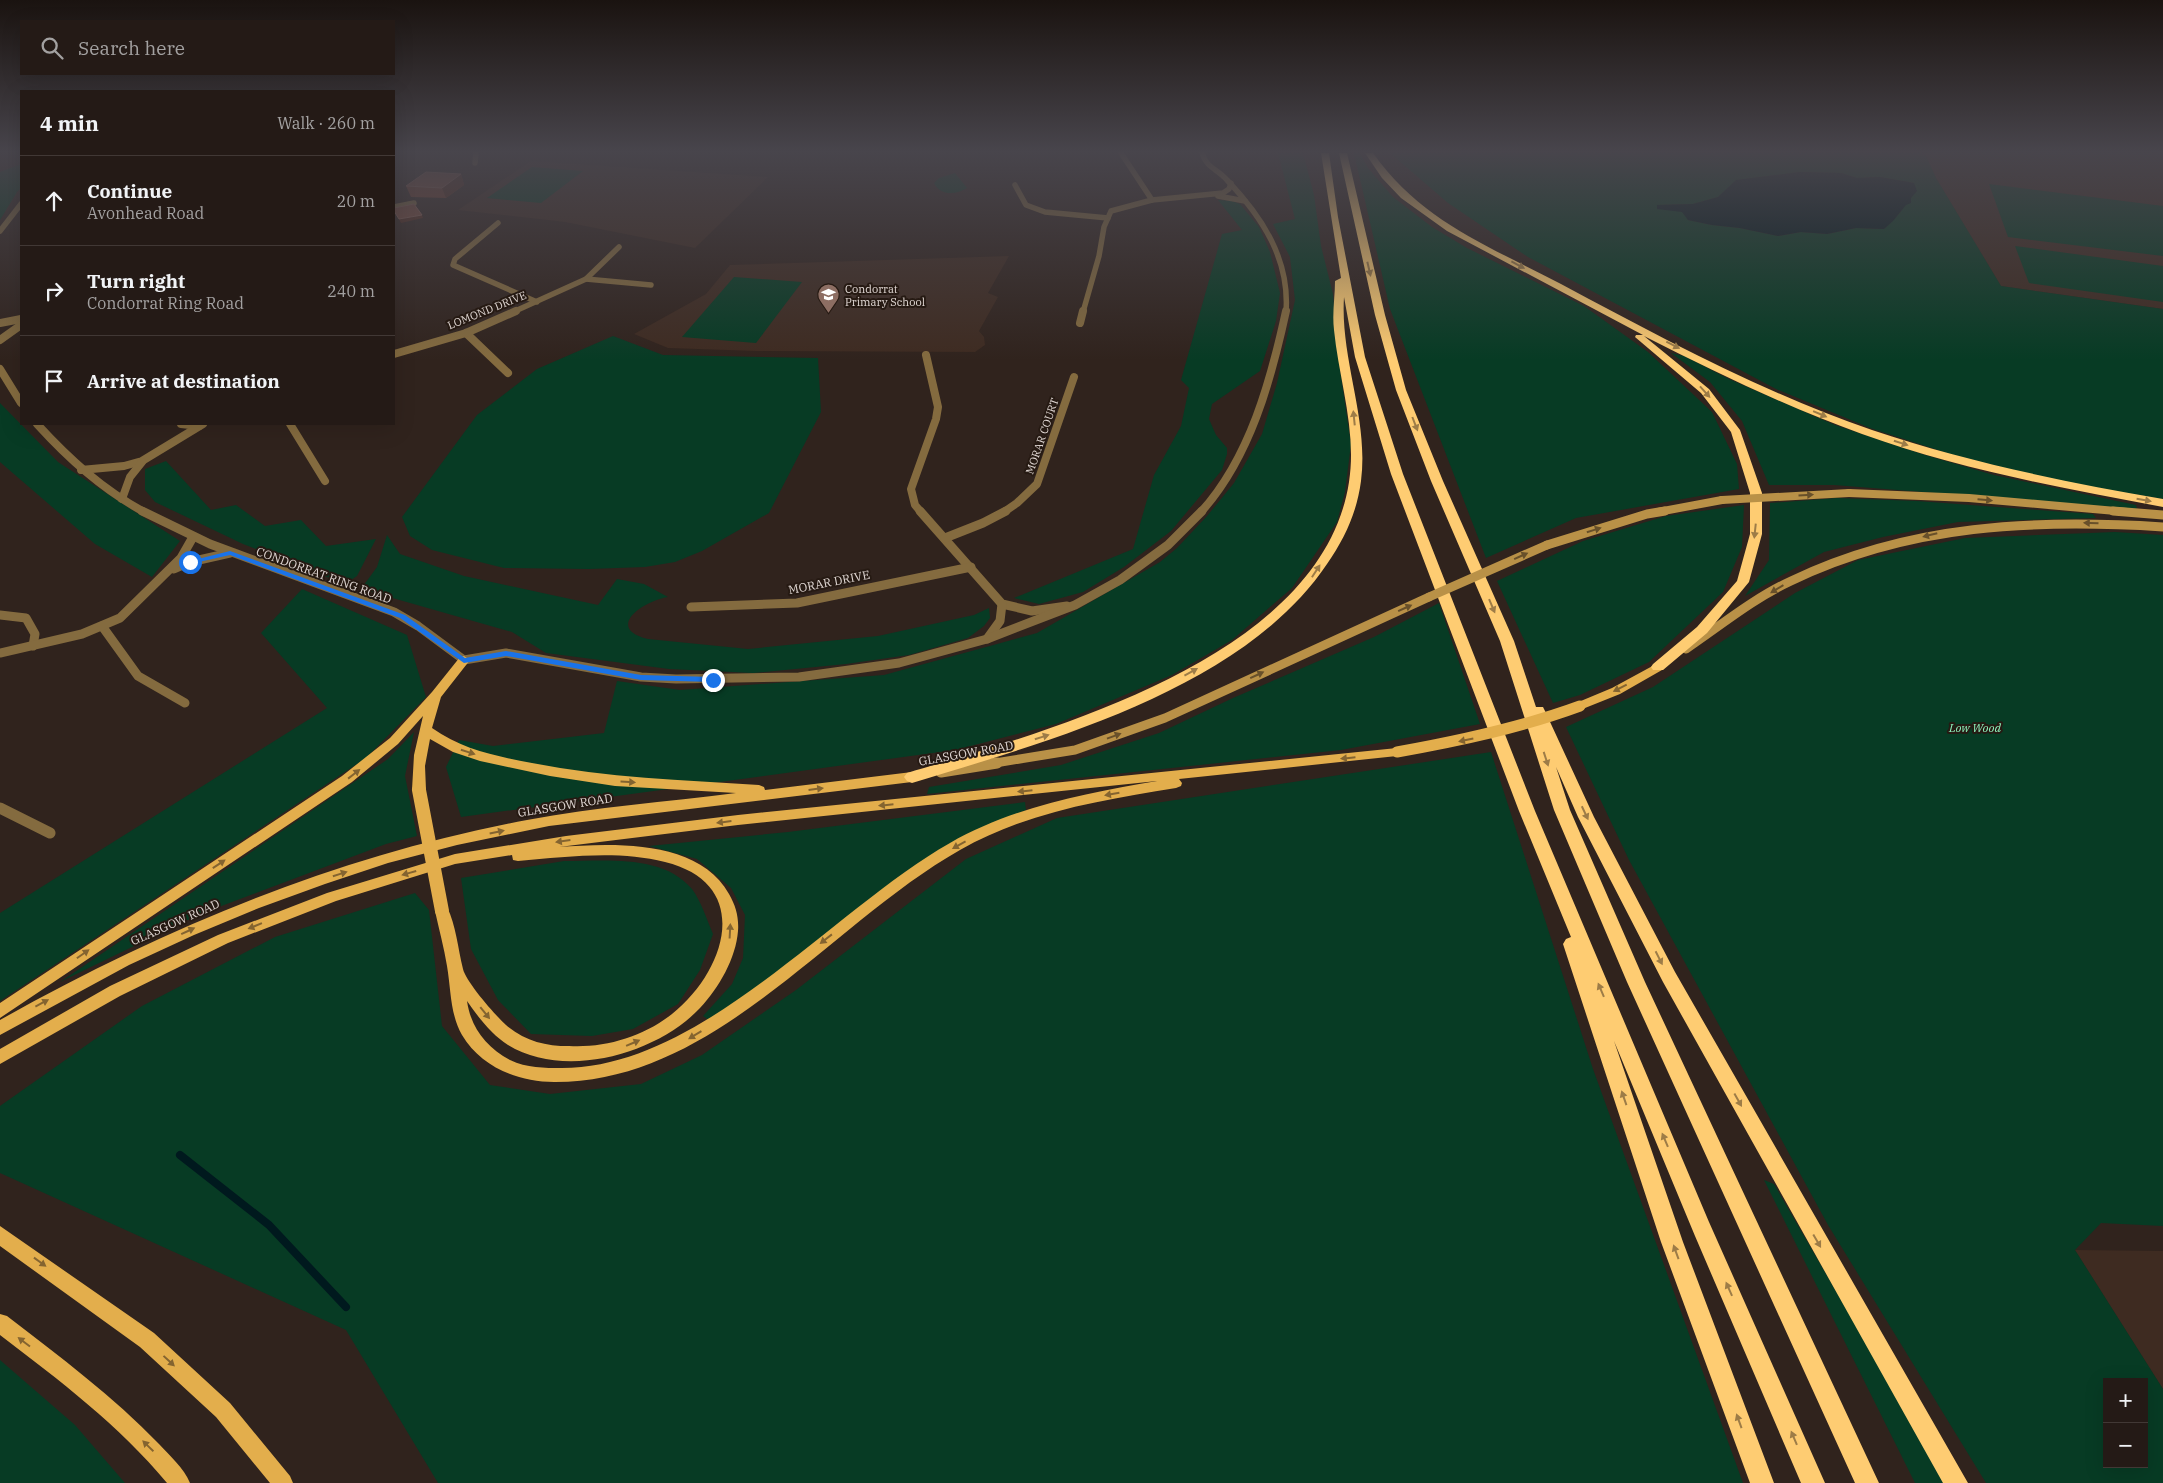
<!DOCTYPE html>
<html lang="en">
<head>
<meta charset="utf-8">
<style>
  body { margin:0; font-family:"IBM Plex Serif",serif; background:#302723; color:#f1f3f6 }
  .controls { position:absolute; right:15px; bottom:15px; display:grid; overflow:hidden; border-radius:0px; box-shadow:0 5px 20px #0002 }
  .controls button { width:45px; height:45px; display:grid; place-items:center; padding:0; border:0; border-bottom:1px solid #413835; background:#241a16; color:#f1f3f6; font:25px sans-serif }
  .stop { position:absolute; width:15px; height:15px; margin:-11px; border:4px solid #1a73e8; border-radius:50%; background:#fff }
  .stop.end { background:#1a73e8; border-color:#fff; box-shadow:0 1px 5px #0008 }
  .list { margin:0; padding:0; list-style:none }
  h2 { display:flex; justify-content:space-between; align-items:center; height:65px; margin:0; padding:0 20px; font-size:21px }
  h2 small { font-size:16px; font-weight:400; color:#a3a1a1 }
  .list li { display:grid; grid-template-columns:32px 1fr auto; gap:15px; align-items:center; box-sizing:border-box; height:90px; padding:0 20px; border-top:1px solid #413835 }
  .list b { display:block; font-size:19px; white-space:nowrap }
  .list p { margin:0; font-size:16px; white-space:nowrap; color:#a3a1a1 }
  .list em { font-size:16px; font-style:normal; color:#a3a1a1 }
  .icon { flex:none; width:28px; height:28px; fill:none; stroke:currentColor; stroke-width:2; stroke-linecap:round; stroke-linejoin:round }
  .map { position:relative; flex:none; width:2163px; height:1483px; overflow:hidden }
  .search { position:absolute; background:#241a16; box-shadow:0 5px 20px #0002; left:20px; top:20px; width:375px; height:55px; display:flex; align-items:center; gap:12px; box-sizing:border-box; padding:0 18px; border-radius:0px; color:#a3a1a1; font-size:19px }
  .panel { position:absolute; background:#241a16; box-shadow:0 5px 20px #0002; left:20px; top:90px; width:375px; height:335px; border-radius:0px }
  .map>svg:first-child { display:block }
  .built { fill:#3e2b21 }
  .green { fill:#073b24; fill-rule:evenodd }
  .water { fill:#00191e }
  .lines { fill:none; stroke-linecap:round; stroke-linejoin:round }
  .stream { stroke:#00191e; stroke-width:8 }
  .minor-far3 { stroke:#846b3f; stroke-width:5.5 }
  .minor-far2 { stroke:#846b3f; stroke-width:8 }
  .minor-far1 { stroke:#846b3f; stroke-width:9 }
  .minor { stroke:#846b3f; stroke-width:11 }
  .tertiary-far2 { stroke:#846b3f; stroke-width:5.5 }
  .tertiary-far1 { stroke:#846b3f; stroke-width:8 }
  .tertiary { stroke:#846b3f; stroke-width:9 }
  .secondary-far2 { stroke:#b99147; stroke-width:8 }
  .secondary-far1 { stroke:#b99147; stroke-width:9 }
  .secondary { stroke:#b99147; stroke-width:11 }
  .primary { fill:#e3ae4c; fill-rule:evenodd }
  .motorway { fill:#fecc72; fill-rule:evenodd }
  .secondary-bridge-far1 { stroke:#b99147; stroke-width:8 }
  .secondary-bridge { stroke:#b99147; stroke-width:9 }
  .primary-bridge-far1 { stroke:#e3ae4c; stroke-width:11 }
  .primary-bridge { stroke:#e3ae4c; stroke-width:14 }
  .wall { fill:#753c2a }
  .shaded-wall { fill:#552b1d }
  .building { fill:#814c3c; stroke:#906254 }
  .oneway { fill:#9d7c47 }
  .oneway2 { fill:#68502a }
  .oneway3 { fill:#846430 }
  .route { fill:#1a73e8 }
  .labels { text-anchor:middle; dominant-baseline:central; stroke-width:4; stroke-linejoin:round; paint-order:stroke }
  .far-poi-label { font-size:11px; fill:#e0d7d3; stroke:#261a13; text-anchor:start }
  .far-street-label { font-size:11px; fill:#e0d7d3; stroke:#261a13 }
  .street-label { font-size:12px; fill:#e0d7d3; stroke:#261a13 }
  .park-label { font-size:12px; font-style:italic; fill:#8ff4be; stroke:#261a13 }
</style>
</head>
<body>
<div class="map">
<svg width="2163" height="1483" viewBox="0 0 2163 1483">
  <rect width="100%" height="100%" fill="#30231d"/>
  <g class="built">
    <path d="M1921 153H2163V309L2001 286 1936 178 1926 156Z"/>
    <path d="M531 161 768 177 695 248 565 222 458 210Z"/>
    <path d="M1009 256 988 293 998 297 979 331 984 337 985 345 975 352 756 351 668 348 634 334 706 294 730 265Z"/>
    <path d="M2075 1250 2163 1251V1389Z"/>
  </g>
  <g class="green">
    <path d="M1278 153H1303L1314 195 1321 246 1333 294 1338 356 1351 444 1345 492 1337 522 1292 588 1232 640 1172 675 1056 724 955 750 461 817 446 767 459 740 493 746 604 733 617 681 680 690 884 675 1037 633 1160 562 1177 548 1207 516 1234 483 1262 434 1277 383 1295 300 1290 257 1273 224 1295 219Z"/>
    <path d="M1354 153H1360L1368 168 1393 197 1432 227 1467 248 1584 306 1648 352 1712 412 1737 464 1739 489 1576 518 1486 558 1390 309Z"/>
    <path d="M1390 153H1921L1926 156 1936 178 2001 286 2163 309V499L2055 481 1950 454 1870 428 1776 389 1528 257 1448 203ZM1800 172 1841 173 1857 178 1880 177 1914 183C1910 202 1899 216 1884 229L1856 228 1827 234 1801 232 1778 236 1740 228 1712 225 1688 220 1683 212 1657 205 1693 204 1718 197 1737 180Z"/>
    <path d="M21 164V188L17 192 0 220V172Z"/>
    <path d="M532 167 583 171 541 203 487 198Z"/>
    <path d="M955 173 967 188C956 195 940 196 934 183L939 178Z"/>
    <path d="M1989 184 2163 206V256L2008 237Z"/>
    <path d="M1218 200 1232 201 1240 204 1259 227 1270 252 1280 293 1276 321 1260 371 1212 404 1209 419 1216 435 1227 448V454L1222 470 1171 531 1124 567 1083 592 1039 604 1014 598 1133 549 1154 475 1181 426 1189 388 1181 380 1222 234 1242 230Z"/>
    <path d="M2015 246 2163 266V302L2029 283Z"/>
    <path d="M734 277 802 282 756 343 682 337Z"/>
    <path d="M613 336 663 355 818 358 821 412 769 513 702 551 675 562 645 567 589 569 504 568 432 550 410 536 402 517 477 415 537 369Z"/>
    <path d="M1671 353 1684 356 1729 379 1835 425 1925 455 1994 475 2136 505 2137 509 1834 485H1769L1742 421 1710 382Z"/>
    <path d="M0 403 58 462 180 541 152 577 95 544 0 462Z"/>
    <path d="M166 461 211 510 236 505 265 526 301 520 326 546 376 539 357 576 345 584 243 544 155 502 145 490V469Z"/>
    <path d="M1837 498 1917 501 2093 514 2096 518 1958 522 1883 537 1824 552 1745 596 1769 560 1770 503Z"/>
    <path d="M1744 505 1742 547 1723 592 1649 662 1580 695 1553 703 1497 581 1583 541 1666 516Z"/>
    <path d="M2115 532 2163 535V1226L2101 1223 2075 1250 2163 1389V1483H1986L1828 1225 1629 860 1566 727 1653 687 1795 593 1858 560 1965 538ZM2107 1382H2144V1464H2107Z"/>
    <path d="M387 535 400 554 464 576 598 605 617 579 644 584 668 597C643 601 604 628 648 639L748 649 878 636 974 615 989 608 990 618 984 626 968 638 909 655 846 664 753 673 669 669 546 653 512 632 361 589 377 567Z"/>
    <path d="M302 589 407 635 426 697 366 758 0 1001V913L327 708 261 633Z"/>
    <path d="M1439 603 1480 724 1341 750 927 794 929 787 1061 765 1159 733 1233 698 1374 637Z"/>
    <path d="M414 732 405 776 417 836 386 844 200 914 60 982 388 759Z"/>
    <path d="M1491 752 1593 1069 1743 1483H438L346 1330 0 1173V1106L142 1006 275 937 415 893 429 910 442 1026 490 1085 550 1094 641 1084 702 1055 796 990 966 859 1057 818Z"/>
    <path d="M1025 802 1026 810 989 825 710 1021 703 1016 732 984 743 958 745 915 731 888 697 859 649 846 788 832Z"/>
    <path d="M564 861C605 861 663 854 692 889 701 901 707 920 713 934L700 970 678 1004 633 1029 592 1036 531 1034 498 1000 471 949 461 878Z"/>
    <path d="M1764 1180 1774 1184 1947 1483H1915Z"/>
    <path d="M0 1360 75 1425 125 1483H0Z"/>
  </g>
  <path class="water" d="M1800 172 1841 173 1857 178 1880 177 1914 183 1917 191 1911 198V203L1906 205 1893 221 1884 229 1856 228 1827 234 1801 232 1778 236 1740 228 1712 225 1688 220 1682 212 1657 209V205L1693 204 1718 197 1736 180Z"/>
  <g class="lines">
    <path class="stream" d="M180 1155 269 1225 346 1307"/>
    <g class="minor-far3">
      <path d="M1121 153 1152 200"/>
      <path d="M475 163 476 153"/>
      <path d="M1015 185 1026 205 1045 212 1108 218"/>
      <path d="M1218 196 1245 201"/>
      <path d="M394 207 414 203"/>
      <path d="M498 223 455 259 453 265 537 302"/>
      <path d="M586 279 651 285"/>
      <path d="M513 312 586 279 619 247"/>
      <path d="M1083 312 1099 256 1104 227 1111 211 1152 200 1223 193 1229 189 1231 183"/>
    </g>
    <g class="minor-far2">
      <path d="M0 323 21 319"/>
      <path d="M1080 323 1083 311"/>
      <path d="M466 333 508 373"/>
      <path d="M0 340 21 325"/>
      <path d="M394 354 466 333 516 311"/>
      <path d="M181 424 199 426"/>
      <path d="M290 424 325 481"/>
      <path d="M81 470 124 466 142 461 203 424"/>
      <path d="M122 499 130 477 142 462"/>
      <path d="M921 512 915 505 911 489 936 419 938 407 926 355"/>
      <path d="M1004 512 1017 503 1037 484 1074 377"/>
    </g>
    <g class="minor-far1">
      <path d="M920 511 1002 604 1032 611 1067 606"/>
      <path d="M945 538 983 523 1006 511"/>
      <path d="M174 569 190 562 230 553"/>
      <path d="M691 607 797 603 971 567"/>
      <path d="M0 615 26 618 35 634 33 646"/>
      <path d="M102 626 138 676 185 703"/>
      <path d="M987 639 1000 621 1002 604"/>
      <path d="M0 653 82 634 120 618 181 558 193 537"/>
    </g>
    <path class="minor" d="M0 808 50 833"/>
    <g class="tertiary-far2">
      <path d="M1202 153C1207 169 1217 168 1227 180 1262 217 1290 259 1286 312"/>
      <path d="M0 231 21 204"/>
    </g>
    <g class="tertiary-far1">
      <path d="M0 369 21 403"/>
      <path d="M37 424C69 459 102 489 144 512"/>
      <path d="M1201 512C1250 458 1271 380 1286 311"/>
    </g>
    <path class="tertiary" d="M142 511 210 544 394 612 418 626 464 660 506 653 641 677 676 679 799 677 899 663 987 639 1075 605 1120 580 1168 545 1202 511"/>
    <g class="secondary-far2">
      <path d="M1849 493 1969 498 2127 512"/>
      <path d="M1658 512 1722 500"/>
    </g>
    <g class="secondary-far1">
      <path d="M2113 511 2163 515"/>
      <path d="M1547 545 1647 514 1665 511"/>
      <path d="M1686 649C1720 626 1754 598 1791 581 1909 524 2035 519 2163 527"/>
      <path d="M989 764 1075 750 1165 718 1429 597"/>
    </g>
    <path class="secondary" d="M941 772 997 763"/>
    <g class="primary">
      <path d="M464 656 470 660 441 697 432 728C463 750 496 756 532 763 607 778 683 780 759 785L764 787 765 790 912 772 917 774 918 777 917 780 912 782 549 826 457 845 388 863 325 884 259 908 194 935 129 965 0 1035V1020C165 927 340 855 527 820 596 807 666 802 736 793L615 786 550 776 480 761 453 752 430 739 425 766 426 790 424 793H414L412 790 414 755 423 716 398 744 352 782 0 1018V1003L342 776 390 738 432 692 460 657Z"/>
      <path d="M1658 663 1662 664 1664 667 1662 670 1620 694 1580 710 1574 706 1576 703 1612 688Z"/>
      <path d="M1397 748 1401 749 1403 752 1401 755 1397 756 1179 779 1182 783 1181 786 1176 788C1102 800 1027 812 960 850 829 924 715 1083 554 1082 518 1082 481 1067 462 1035 450 1014 451 989 447 966 444 948 439 929 435 911L437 907 442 905 447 907C456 925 458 949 463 969 466 982 496 1016 506 1025 525 1041 545 1046 569 1046 605 1048 643 1037 672 1014 726 971 754 884 665 862 617 850 567 857 518 861L513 860 512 855 455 864 336 901 228 943 120 996 0 1064V1049L110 986 218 935 327 893 455 854 566 836 738 815ZM1157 781C1086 793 1013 807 950 843 832 910 702 1068 562 1068 544 1068 527 1068 510 1060 486 1047 471 1028 467 1001 478 1017 491 1034 508 1045 565 1080 657 1054 700 1008 719 988 736 958 738 931 739 918 736 906 729 894 699 839 613 843 559 847L738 825Z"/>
      <path d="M0 1226 154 1333 230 1403 290 1476 293 1483H270L216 1417 140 1347 0 1246Z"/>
      <path d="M0 1314 7 1316C60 1357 113 1396 159 1444 170 1456 184 1468 190 1483H167C119 1425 59 1380 0 1335Z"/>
    </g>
    <g class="motorway">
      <path d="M1321 153H1329L1338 217 1365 357 1403 474 1535 811 1709 1222 1825 1483H1801L1695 1236 1614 1041 1683 1242 1774 1483H1750L1661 1242 1563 944 1566 939 1571 937 1519 811 1391 474 1355 357 1344 297C1340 359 1369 419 1361 481 1357 512 1345 538 1327 564 1243 689 1049 741 912 783L907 781 904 777 907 773C1050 730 1322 658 1349 482 1357 431 1339 380 1334 330 1332 314 1335 297 1335 281L1341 278Z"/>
      <path d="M1339 153H1347L1385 315 1406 390 1443 481 1514 641 1536 707H1543L1545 711 1594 817 1675 972 1968 1483H1943L1663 982 1578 817 1556 767 1570 810 1645 982 1879 1483H1855L1627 982 1554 810 1500 641 1431 481 1396 390 1375 315Z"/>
      <path d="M1365 153H1373C1422 222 1489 246 1561 284 1662 338 1764 393 1872 430 1967 462 2065 482 2163 499V507C2061 488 1959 469 1862 434 1787 407 1715 372 1644 336L1709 389 1740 430 1762 493V534L1749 582 1707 633 1663 670H1653L1651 667 1653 664 1697 627 1737 581 1750 534V493L1731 432 1701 393 1635 337 1636 335H1643L1447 231 1401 198 1382 178Z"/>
    </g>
    <path class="secondary-bridge-far1" d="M1722 500 1849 493"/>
    <path class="secondary-bridge" d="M1429 597 1547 545"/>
    <path class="primary-bridge-far1" d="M1397 752C1459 741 1520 728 1580 706"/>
    <path class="primary-bridge" d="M419 790 442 911"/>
  </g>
  <path class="wall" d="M461 174 464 185 446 198 411 197 406 186Z"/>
  <g class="shaded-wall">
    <path d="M461 174 464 185 446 198 442 188Z"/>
    <path d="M422 215 423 218 401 223 399 219Z"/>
  </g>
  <g class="building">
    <path d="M426 172 461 174 442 188 406 186Z"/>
    <path d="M414 204 422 215 399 219 394 211V208Z"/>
  </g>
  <defs><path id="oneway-solid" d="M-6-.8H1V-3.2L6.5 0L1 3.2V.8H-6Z" transform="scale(1.25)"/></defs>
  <g class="oneway">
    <use href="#oneway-solid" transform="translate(1518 265) rotate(28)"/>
    <use href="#oneway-solid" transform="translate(1369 269) rotate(77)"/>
    <use href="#oneway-solid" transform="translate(1673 345) rotate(27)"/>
    <use href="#oneway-solid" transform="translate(1705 392) rotate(48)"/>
    <use href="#oneway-solid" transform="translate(1820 414) rotate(23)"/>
    <use href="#oneway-solid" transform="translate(1354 418) rotate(-96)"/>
    <use href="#oneway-solid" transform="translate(1415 424) rotate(69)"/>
    <use href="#oneway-solid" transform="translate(1901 443) rotate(18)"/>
    <use href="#oneway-solid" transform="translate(2144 500) rotate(10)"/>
    <use href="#oneway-solid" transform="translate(1755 531) rotate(96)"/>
    <use href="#oneway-solid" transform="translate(1316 571) rotate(-57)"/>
    <use href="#oneway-solid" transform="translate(1492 606) rotate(67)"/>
    <use href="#oneway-solid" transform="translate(1191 672) rotate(-29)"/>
    <use href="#oneway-solid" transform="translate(1042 737) rotate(-17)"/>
    <use href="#oneway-solid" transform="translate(1546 759) rotate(72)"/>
    <use href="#oneway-solid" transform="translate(1585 813) rotate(65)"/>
    <use href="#oneway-solid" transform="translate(1659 958) rotate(63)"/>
    <use href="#oneway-solid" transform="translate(1601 990) rotate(-113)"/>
    <use href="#oneway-solid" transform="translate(1624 1098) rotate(-109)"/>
    <use href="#oneway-solid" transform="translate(1738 1100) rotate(61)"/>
    <use href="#oneway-solid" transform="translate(1665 1140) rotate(-113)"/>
    <use href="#oneway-solid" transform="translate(1817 1241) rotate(60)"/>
    <use href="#oneway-solid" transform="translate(1676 1252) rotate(-110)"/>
    <use href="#oneway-solid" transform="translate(1729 1289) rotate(-114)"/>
    <use href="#oneway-solid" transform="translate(1739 1421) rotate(-110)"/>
    <use href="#oneway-solid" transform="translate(1794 1438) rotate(-113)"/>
  </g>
  <g class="oneway2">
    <use href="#oneway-solid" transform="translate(1806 495) rotate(-3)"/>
    <use href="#oneway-solid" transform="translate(1985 500) rotate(5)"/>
    <use href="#oneway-solid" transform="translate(2091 523) rotate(-178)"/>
    <use href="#oneway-solid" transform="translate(1594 530) rotate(-17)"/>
    <use href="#oneway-solid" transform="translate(1930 535) rotate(166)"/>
    <use href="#oneway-solid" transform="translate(1521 556) rotate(-24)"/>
    <use href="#oneway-solid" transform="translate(1777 589) rotate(149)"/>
    <use href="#oneway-solid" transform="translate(1405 608) rotate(-24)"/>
    <use href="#oneway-solid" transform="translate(1257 675) rotate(-25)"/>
    <use href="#oneway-solid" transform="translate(1114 736) rotate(-20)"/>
  </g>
  <g class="oneway3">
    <use href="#oneway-solid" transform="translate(1620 688) rotate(153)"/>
    <use href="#oneway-solid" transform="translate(1466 740) rotate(168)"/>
    <use href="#oneway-solid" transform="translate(468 752) rotate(18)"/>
    <use href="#oneway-solid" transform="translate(1348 758) rotate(174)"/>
    <use href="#oneway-solid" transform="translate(354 774) rotate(-38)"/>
    <use href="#oneway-solid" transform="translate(628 782) rotate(3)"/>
    <use href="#oneway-solid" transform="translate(816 789) rotate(-7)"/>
    <use href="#oneway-solid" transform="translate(1025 791) rotate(174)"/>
    <use href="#oneway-solid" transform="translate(1112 794) rotate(170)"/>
    <use href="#oneway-solid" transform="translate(886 805) rotate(174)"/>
    <use href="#oneway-solid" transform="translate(724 822) rotate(173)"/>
    <use href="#oneway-solid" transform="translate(497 832) rotate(-12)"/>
    <use href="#oneway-solid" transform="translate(563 841) rotate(172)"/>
    <use href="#oneway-solid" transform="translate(959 845) rotate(151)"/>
    <use href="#oneway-solid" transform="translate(219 864) rotate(-34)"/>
    <use href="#oneway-solid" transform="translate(409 873) rotate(164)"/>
    <use href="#oneway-solid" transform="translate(340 874) rotate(-18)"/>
    <use href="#oneway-solid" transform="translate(255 926) rotate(158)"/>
    <use href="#oneway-solid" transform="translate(188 931) rotate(-25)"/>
    <use href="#oneway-solid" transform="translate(730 931) rotate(-87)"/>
    <use href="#oneway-solid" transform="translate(826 939) rotate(142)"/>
    <use href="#oneway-solid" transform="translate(83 954) rotate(-35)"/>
    <use href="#oneway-solid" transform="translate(42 1003) rotate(-28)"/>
    <use href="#oneway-solid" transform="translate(485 1013) rotate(51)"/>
    <use href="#oneway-solid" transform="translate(695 1035) rotate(149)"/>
    <use href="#oneway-solid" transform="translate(633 1043) rotate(-23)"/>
    <use href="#oneway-solid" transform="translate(40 1262) rotate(36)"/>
    <use href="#oneway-solid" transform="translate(24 1342) rotate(-143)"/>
    <use href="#oneway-solid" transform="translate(169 1361) rotate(43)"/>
    <use href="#oneway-solid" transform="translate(148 1446) rotate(-136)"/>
  </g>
  <linearGradient id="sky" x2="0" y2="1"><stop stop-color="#1a1310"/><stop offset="0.42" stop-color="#48454c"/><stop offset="1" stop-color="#48454c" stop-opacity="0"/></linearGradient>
  <rect width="2163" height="360" fill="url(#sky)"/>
  <path class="route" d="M230 551 405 615 465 658 506 651 641 675 713 677 717 680 713 682 641 680 506 656 464 663 400 618 230 555 190 564 186 562Z"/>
  <defs>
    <symbol id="school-pin" viewBox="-11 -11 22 30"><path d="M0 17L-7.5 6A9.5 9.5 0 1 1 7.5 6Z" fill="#8d6e63" stroke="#261a13"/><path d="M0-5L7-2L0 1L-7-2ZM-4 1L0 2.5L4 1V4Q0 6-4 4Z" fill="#fff"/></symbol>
  </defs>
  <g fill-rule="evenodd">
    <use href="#school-pin" x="816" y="282" width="25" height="34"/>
  </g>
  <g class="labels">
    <g class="far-poi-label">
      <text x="845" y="289">Condorrat<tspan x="845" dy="13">Primary School</tspan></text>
    </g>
    <g class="far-street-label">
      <text transform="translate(487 310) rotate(-22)">LOMOND DRIVE</text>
      <text transform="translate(1042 436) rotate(-71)">MORAR COURT</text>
    </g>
    <g class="street-label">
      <text transform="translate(324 575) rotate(20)">CONDORRAT RING ROAD</text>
      <text transform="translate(829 582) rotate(-11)">MORAR DRIVE</text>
      <text transform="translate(966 753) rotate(-10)">GLASGOW ROAD</text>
      <text transform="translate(565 805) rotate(-9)">GLASGOW ROAD</text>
      <text transform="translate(175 922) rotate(-24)">GLASGOW ROAD</text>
    </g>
    <g class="park-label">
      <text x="1975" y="727">Low Wood</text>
    </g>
  </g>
</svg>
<div class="controls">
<button>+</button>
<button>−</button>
</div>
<div class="stop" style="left:190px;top:562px"></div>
<div class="stop end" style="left:713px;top:680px"></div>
<div class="search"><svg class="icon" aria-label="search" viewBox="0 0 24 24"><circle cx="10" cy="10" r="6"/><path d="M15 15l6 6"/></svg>Search here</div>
<section class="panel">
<h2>4 min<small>Walk · 260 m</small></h2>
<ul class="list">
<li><svg class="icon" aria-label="ahead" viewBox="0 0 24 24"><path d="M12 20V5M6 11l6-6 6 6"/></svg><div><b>Continue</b><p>Avonhead Road</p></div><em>20 m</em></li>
<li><svg class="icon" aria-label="right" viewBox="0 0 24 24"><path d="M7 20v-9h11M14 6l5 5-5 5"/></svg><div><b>Turn right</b><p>Condorrat Ring Road</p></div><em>240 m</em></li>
<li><svg class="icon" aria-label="arrive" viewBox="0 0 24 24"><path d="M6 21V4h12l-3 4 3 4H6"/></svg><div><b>Arrive at destination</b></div></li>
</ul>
</section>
</div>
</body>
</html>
